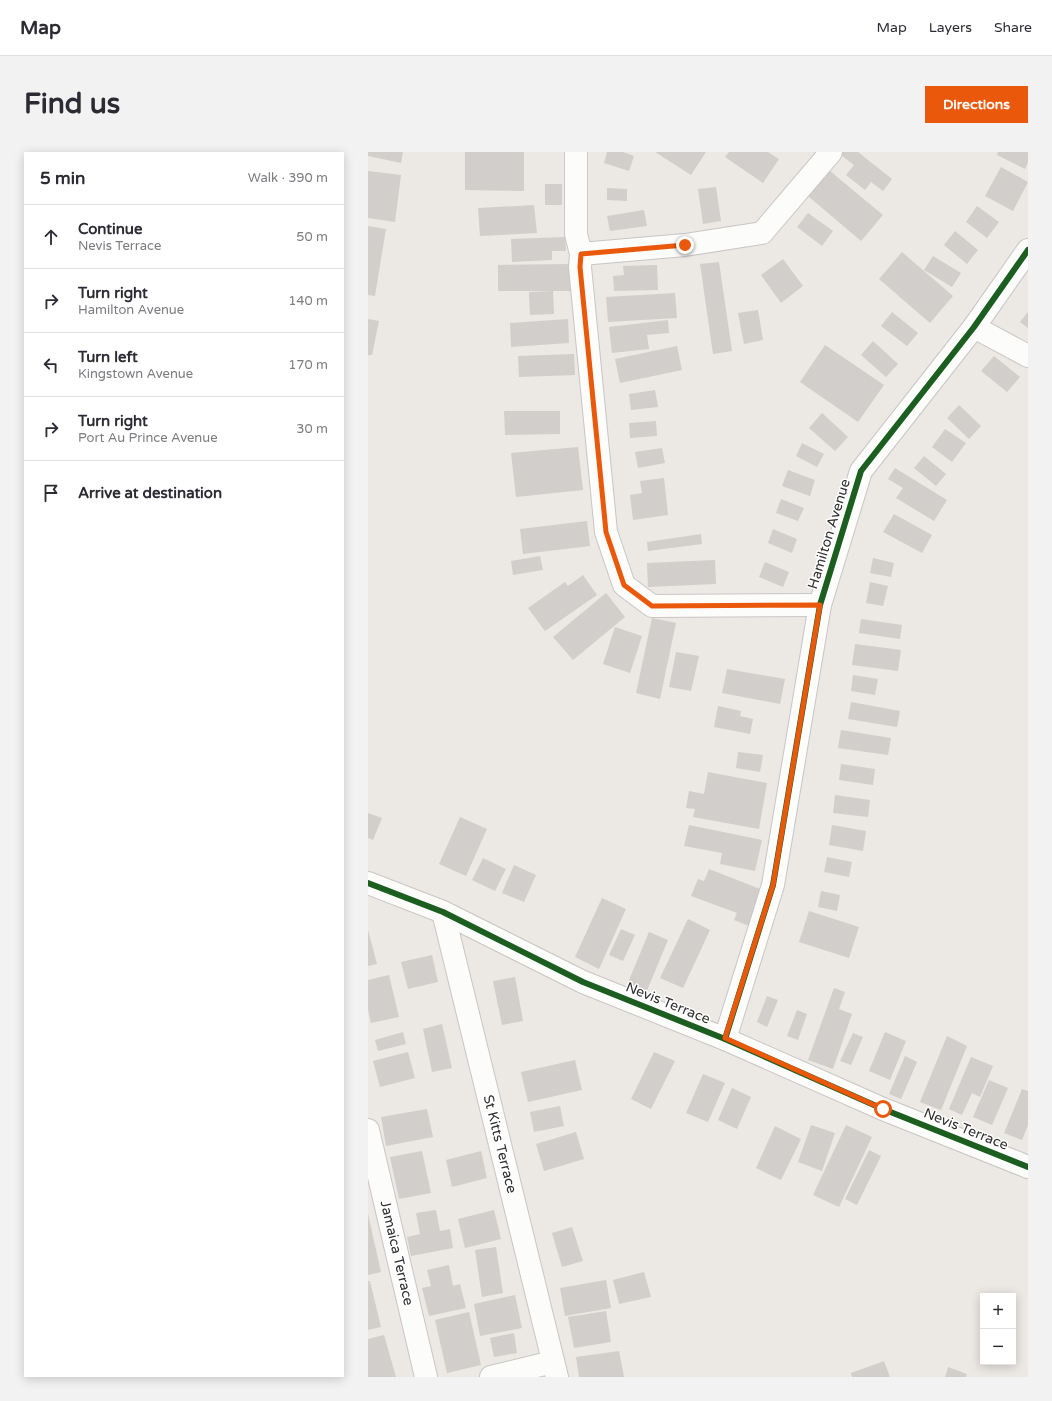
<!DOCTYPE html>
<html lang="en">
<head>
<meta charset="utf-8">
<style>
  body { margin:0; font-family:"Varela Round",sans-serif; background:#f2f2f3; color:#2b2b33 }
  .controls { position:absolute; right:12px; bottom:12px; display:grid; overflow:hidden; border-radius:0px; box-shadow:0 2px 10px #0003 }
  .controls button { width:36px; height:36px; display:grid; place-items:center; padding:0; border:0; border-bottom:1px solid #e1e1e2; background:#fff; color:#2b2b33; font:20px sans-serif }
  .stop { position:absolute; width:12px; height:12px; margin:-9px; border:3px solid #ea580c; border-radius:50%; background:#fff }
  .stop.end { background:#ea580c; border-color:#fff; box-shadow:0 1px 4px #0008 }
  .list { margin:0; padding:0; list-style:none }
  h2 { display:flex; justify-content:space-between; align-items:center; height:52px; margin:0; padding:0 16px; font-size:17px }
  h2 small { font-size:13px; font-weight:400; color:#7c7c81 }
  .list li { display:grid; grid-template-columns:26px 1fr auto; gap:12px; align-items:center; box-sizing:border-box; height:64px; padding:0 16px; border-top:1px solid #e1e1e2 }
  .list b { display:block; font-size:15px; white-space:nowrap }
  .list p { margin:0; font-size:13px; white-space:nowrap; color:#7c7c81 }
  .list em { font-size:13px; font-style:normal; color:#7c7c81 }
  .icon { flex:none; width:22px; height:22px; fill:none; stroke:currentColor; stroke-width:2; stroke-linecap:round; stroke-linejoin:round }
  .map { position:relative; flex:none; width:660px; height:1225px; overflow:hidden; border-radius:0px }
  header { display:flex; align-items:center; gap:24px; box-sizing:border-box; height:56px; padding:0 20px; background:#fff; border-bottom:1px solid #e1e1e2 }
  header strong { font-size:19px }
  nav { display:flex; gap:22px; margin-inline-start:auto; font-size:14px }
  .intro { display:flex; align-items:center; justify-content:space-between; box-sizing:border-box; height:96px; padding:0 24px }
  h1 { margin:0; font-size:28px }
  .button { padding:10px 18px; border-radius:0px; background:#ea580c; color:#fff; font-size:14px; font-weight:700 }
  main { display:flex; gap:24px; padding:0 24px }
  aside { flex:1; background:#fff; border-radius:0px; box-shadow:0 2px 10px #0003 }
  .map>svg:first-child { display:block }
  .building { fill:#d1cecb }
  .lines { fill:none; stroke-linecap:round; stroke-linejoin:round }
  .minor-casing { stroke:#c8c6c6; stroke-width:24 }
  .minor { stroke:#fcfcfb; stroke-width:22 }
  .cycleway-casing { stroke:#fff; stroke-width:8 }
  .cycleway { stroke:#1b5e20; stroke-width:6 }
  .route { stroke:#ea580c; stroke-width:5 }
  .labels { text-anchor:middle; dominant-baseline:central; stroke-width:3; stroke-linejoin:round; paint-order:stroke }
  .street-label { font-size:14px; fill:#2e2e2e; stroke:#fff }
</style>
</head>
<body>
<header>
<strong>Map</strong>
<nav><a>Map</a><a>Layers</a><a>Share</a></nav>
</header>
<div class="intro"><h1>Find us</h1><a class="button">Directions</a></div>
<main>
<aside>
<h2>5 min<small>Walk · 390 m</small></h2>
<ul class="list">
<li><svg class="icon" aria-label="ahead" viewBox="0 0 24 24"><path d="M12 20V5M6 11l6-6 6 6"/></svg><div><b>Continue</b><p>Nevis Terrace</p></div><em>50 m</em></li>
<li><svg class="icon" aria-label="right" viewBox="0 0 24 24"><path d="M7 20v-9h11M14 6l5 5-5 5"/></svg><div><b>Turn right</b><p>Hamilton Avenue</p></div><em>140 m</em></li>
<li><svg class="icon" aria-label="left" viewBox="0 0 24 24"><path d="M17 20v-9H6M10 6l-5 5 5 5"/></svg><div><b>Turn left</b><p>Kingstown Avenue</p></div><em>170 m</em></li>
<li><svg class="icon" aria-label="right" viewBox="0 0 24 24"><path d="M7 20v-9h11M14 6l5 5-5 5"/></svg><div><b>Turn right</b><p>Port Au Prince Avenue</p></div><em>30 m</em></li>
<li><svg class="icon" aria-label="arrive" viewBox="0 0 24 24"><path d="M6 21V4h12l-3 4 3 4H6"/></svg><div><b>Arrive at destination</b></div></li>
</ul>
</aside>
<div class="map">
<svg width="660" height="1225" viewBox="0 0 660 1225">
  <rect width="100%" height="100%" fill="#ece8e4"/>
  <g class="building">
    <path d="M0 0H35L33 11 0 4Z"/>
    <path d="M97 0H156V39L97 38Z"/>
    <path d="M239 0H255L266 4 261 19 236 11Z"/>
    <path d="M287 0H338L323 23Z"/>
    <path d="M361 0H400L411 7 395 31 357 5Z"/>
    <path d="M475 0H490L524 27 515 39 503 30 497 38 478 23 486 13 473 3Z"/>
    <path d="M630 0H660V10L657 17 629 3Z"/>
    <path d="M633 15 660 30 645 59 617 44Z"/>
    <path d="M0 19 33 23 27 70 0 66Z"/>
    <path d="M462 19 515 63 493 89 440 44Z"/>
    <rect x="177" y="32" width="17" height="21"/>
    <path d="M348 35 353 69 335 72 330 37Z"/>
    <path d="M239 36 259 37V49L239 48Z"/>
    <path d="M166 53 169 81 112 84 110 56Z"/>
    <path d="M609 54 631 70 619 86 598 70Z"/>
    <path d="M276 58 279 74 242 79 239 64Z"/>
    <path d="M440 61 465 79 454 94 429 75Z"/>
    <path d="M0 74 18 77 7 144 0 143Z"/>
    <path d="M587 79 610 98 599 112 576 93Z"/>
    <path d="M197 85 198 99H184V108L144 110 143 87Z"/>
    <path d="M534 100 585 144 562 171 511 127Z"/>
    <path d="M565 104 593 121 584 135 556 118Z"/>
    <path d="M415 107 435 134 413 151 393 123Z"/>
    <path d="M351 110 364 199 345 202 332 112Z"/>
    <path d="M204 112V139H130V113Z"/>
    <path d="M289 113 290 138 246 139 245 124 256 123 255 114Z"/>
    <path d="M185 139 186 162 162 163 161 140Z"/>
    <path d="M307 141 309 166 240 170 238 145Z"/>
    <path d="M390 158 395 188 376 192 370 161Z"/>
    <path d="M524 160 550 181 539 194 513 174Z"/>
    <path d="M660 160V176L652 170Z"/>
    <path d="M0 167 11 169 4 203H0Z"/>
    <path d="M200 167 201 191 143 195 142 171Z"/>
    <path d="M300 168 301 181 279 183 281 197 244 201 241 175Z"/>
    <path d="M505 189 530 212 518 225 493 203Z"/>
    <path d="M457 193 516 233 490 270 432 230Z"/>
    <path d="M309 194 314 218 252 231 247 207Z"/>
    <path d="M206 202 207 223 151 225 150 204Z"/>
    <path d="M626 204 652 225 639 240 613 219Z"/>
    <path d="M287 238 290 255 263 258 261 242Z"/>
    <path d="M591 253 613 274 601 287 579 266Z"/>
    <path d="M136 259H192V282L137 283Z"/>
    <path d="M454 261 480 285 467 299 441 276Z"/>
    <path d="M288 269 289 284 262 286 261 271Z"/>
    <path d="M577 277 598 291 584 310 564 295Z"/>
    <path d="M434 291 456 302 449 315 428 304Z"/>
    <path d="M210 295 215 338 148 345 143 301Z"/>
    <path d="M294 296 297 311 270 316 267 300Z"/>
    <path d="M556 304 578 322 568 334 546 316Z"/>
    <path d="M527 316 579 348 566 369 528 346 535 336 520 327Z"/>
    <path d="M420 318 447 328 442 344 414 334Z"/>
    <path d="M296 326 300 363 265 368 262 343 274 341 272 329Z"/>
    <path d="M413 347 436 356 430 369 408 361Z"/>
    <path d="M526 362 564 383 554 401 515 380Z"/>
    <path d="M219 369 222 394 155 402 152 377Z"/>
    <path d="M405 377 429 387 424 401 400 391Z"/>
    <path d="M333 382 334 392 280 399 279 390Z"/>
    <path d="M172 404 175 418 145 423 143 409Z"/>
    <path d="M505 406 526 411 523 425 502 421Z"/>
    <path d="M347 408 348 432 280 435 279 411Z"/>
    <path d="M397 410 421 420 415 435 391 425Z"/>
    <path d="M215 423 229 443 177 479 160 456 197 430 200 434Z"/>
    <path d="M502 430 520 434 515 454 498 451Z"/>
    <path d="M238 441 257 465 205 508 185 485Z"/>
    <path d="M284 466 308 471 292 547 268 541Z"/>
    <path d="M493 467 534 473 532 487 491 481Z"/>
    <path d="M247 475 274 484 262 521 235 512Z"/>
    <path d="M487 492 533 498 530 519 484 513Z"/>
    <path d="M308 500 331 504 323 539 301 535Z"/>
    <path d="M359 517 417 527 412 552 354 541Z"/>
    <path d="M485 523 510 527 507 543 483 539Z"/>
    <path d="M483 550 532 559 529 575 480 567Z"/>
    <path d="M350 554 373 559 372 564 385 567 382 582 346 575Z"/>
    <path d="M473 578 523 586 520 603 470 596Z"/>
    <path d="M370 600 395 603 392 620 368 616Z"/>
    <path d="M473 612 507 617 505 633 471 628Z"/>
    <path d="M340 620 399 631 391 677 325 665 327 657 318 656 321 639 336 642Z"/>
    <path d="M467 643 502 648 500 665 465 661Z"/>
    <path d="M0 661 14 666 5 688 0 686Z"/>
    <path d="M92 665 119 677 98 724 71 712Z"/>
    <path d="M321 673 394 688 387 719 352 712 354 701 316 694Z"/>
    <path d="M464 673 498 679 495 699 461 693Z"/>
    <path d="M459 705 484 710 481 725 456 720Z"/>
    <path d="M115 706 138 717 127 739 104 728Z"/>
    <path d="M146 713 168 723 156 750 134 741Z"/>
    <path d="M341 717 400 740 386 776 366 768 369 761 323 744 330 727 336 729Z"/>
    <path d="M453 739 472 743 469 759 450 755Z"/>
    <path d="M234 746 258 757 231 817 207 805Z"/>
    <path d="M441 759 491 775 481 806 431 790Z"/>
    <path d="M320 767 342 778 315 836 292 826Z"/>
    <path d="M253 777 267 783 255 809 241 803Z"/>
    <path d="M0 778 9 812 0 814Z"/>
    <path d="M281 780 300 788 278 841 259 833Z"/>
    <path d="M64 803 70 830 40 837 33 810Z"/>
    <path d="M21 823 31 865 3 871 0 858V828Z"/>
    <path d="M147 825 155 869 134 873 125 829Z"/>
    <path d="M466 836 477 840 471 857 484 862 465 917 440 908Z"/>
    <path d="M399 844 410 848 399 875 389 870Z"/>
    <path d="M429 858 439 862 430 888 419 884Z"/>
    <path d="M74 872 84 916 64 920 55 877Z"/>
    <path d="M35 880 38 892 10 899 7 888Z"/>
    <path d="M517 880 538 889 522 928 501 919Z"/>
    <path d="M485 881 495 885 483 913 472 909Z"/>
    <path d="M579 884 599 894 573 958 552 950Z"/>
    <path d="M40 900 47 926 12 935 5 909Z"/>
    <path d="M286 900 307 909 283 957 263 947Z"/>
    <path d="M537 904 549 910 533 947 521 942Z"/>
    <path d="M603 905 625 914 612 945 604 941 594 963 581 957Z"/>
    <path d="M207 908 214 938 160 950 153 920Z"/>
    <path d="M335 922 357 931 340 970 318 961Z"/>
    <path d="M621 928 640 936 624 973 605 965Z"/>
    <path d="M364 936 383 945 369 977 350 968Z"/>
    <path d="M654 937 660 939V973L654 988 636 981Z"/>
    <path d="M192 954 196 974 166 980 162 960Z"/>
    <path d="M59 957 65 985 18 994 13 965Z"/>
    <path d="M443 973 467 981 454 1019 430 1010Z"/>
    <path d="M478 973 504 985 471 1055 445 1043Z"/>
    <path d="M407 974 433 987 413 1028 388 1016Z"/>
    <path d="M208 980 216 1007 176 1019 168 992Z"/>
    <path d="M501 998 513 1004 489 1053 477 1047Z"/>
    <path d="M54 999 63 1041 31 1047 22 1005Z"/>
    <path d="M113 999 119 1026 84 1035 78 1008Z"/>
    <path d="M68 1058 72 1079 82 1077 85 1096 43 1104 39 1085 52 1082 48 1061Z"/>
    <path d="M126 1058 133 1087 97 1096 90 1067Z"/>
    <path d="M0 1062 13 1120 0 1123Z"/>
    <path d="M204 1075 215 1109 194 1115 184 1081Z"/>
    <path d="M128 1095 135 1141 114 1145 107 1098Z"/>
    <path d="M81 1113 85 1134 92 1132 98 1156 61 1164 54 1136 63 1134 59 1118Z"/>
    <path d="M276 1120 283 1145 251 1152 245 1128Z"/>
    <path d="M238 1128 243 1156 197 1164 192 1136Z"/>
    <path d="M0 1129H2L13 1175 0 1178Z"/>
    <path d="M147 1143 154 1176 112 1184 106 1152Z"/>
    <path d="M238 1159 243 1190 206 1196 200 1165Z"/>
    <path d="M101 1160 113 1213 79 1221 67 1168Z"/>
    <path d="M146 1181 149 1201 126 1205 122 1186Z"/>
    <path d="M16 1183 28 1225H0V1187Z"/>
    <path d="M251 1199 256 1225H211L208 1205Z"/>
    <path d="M516 1209 522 1225H484L483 1221Z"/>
    <path d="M580 1215 599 1222 598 1225H577Z"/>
  </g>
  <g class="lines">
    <defs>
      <g id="minor">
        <path d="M208 0V82L213 102 212 115 238 380 256 433 284 454 452 453"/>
        <path d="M213 102 317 93 394 81 463 0"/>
        <path d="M606 175 660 204"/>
        <path d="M0 731 75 760 215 830 357 887 515 957 660 1015"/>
        <path d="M75 760 189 1225"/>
        <path d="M357 887 405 733 452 453 493 319 606 175 660 98"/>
        <path d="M0 978 58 1225"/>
        <path d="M123 1225 185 1210"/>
      </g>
    </defs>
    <use href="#minor" class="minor-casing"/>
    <use href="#minor" class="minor"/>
    <defs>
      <g id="cycleway">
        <path d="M0 731 75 760 215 830 357 887 515 957 660 1015"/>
        <path d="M357 887 405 733 452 453 493 319 606 175 660 98"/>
      </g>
    </defs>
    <use href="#cycleway" class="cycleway-casing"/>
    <use href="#cycleway" class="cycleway"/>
  </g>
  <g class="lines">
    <path class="route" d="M317 93 213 102 212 115 238 380 256 433 284 454 452 453 405 733 357 886 515 957"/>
  </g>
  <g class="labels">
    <g class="street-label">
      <text transform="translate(461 382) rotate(-73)">Hamilton Avenue</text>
      <text transform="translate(300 851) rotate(22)">Nevis Terrace</text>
      <text transform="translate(598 977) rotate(22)">Nevis Terrace</text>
      <text transform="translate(132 992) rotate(76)">St Kitts Terrace</text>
      <text transform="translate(29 1101) rotate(77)">Jamaica Terrace</text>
    </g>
  </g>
</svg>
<div class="controls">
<button>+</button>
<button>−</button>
</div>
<div class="stop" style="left:515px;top:957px"></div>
<div class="stop end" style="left:317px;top:93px"></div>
</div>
</main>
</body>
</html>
